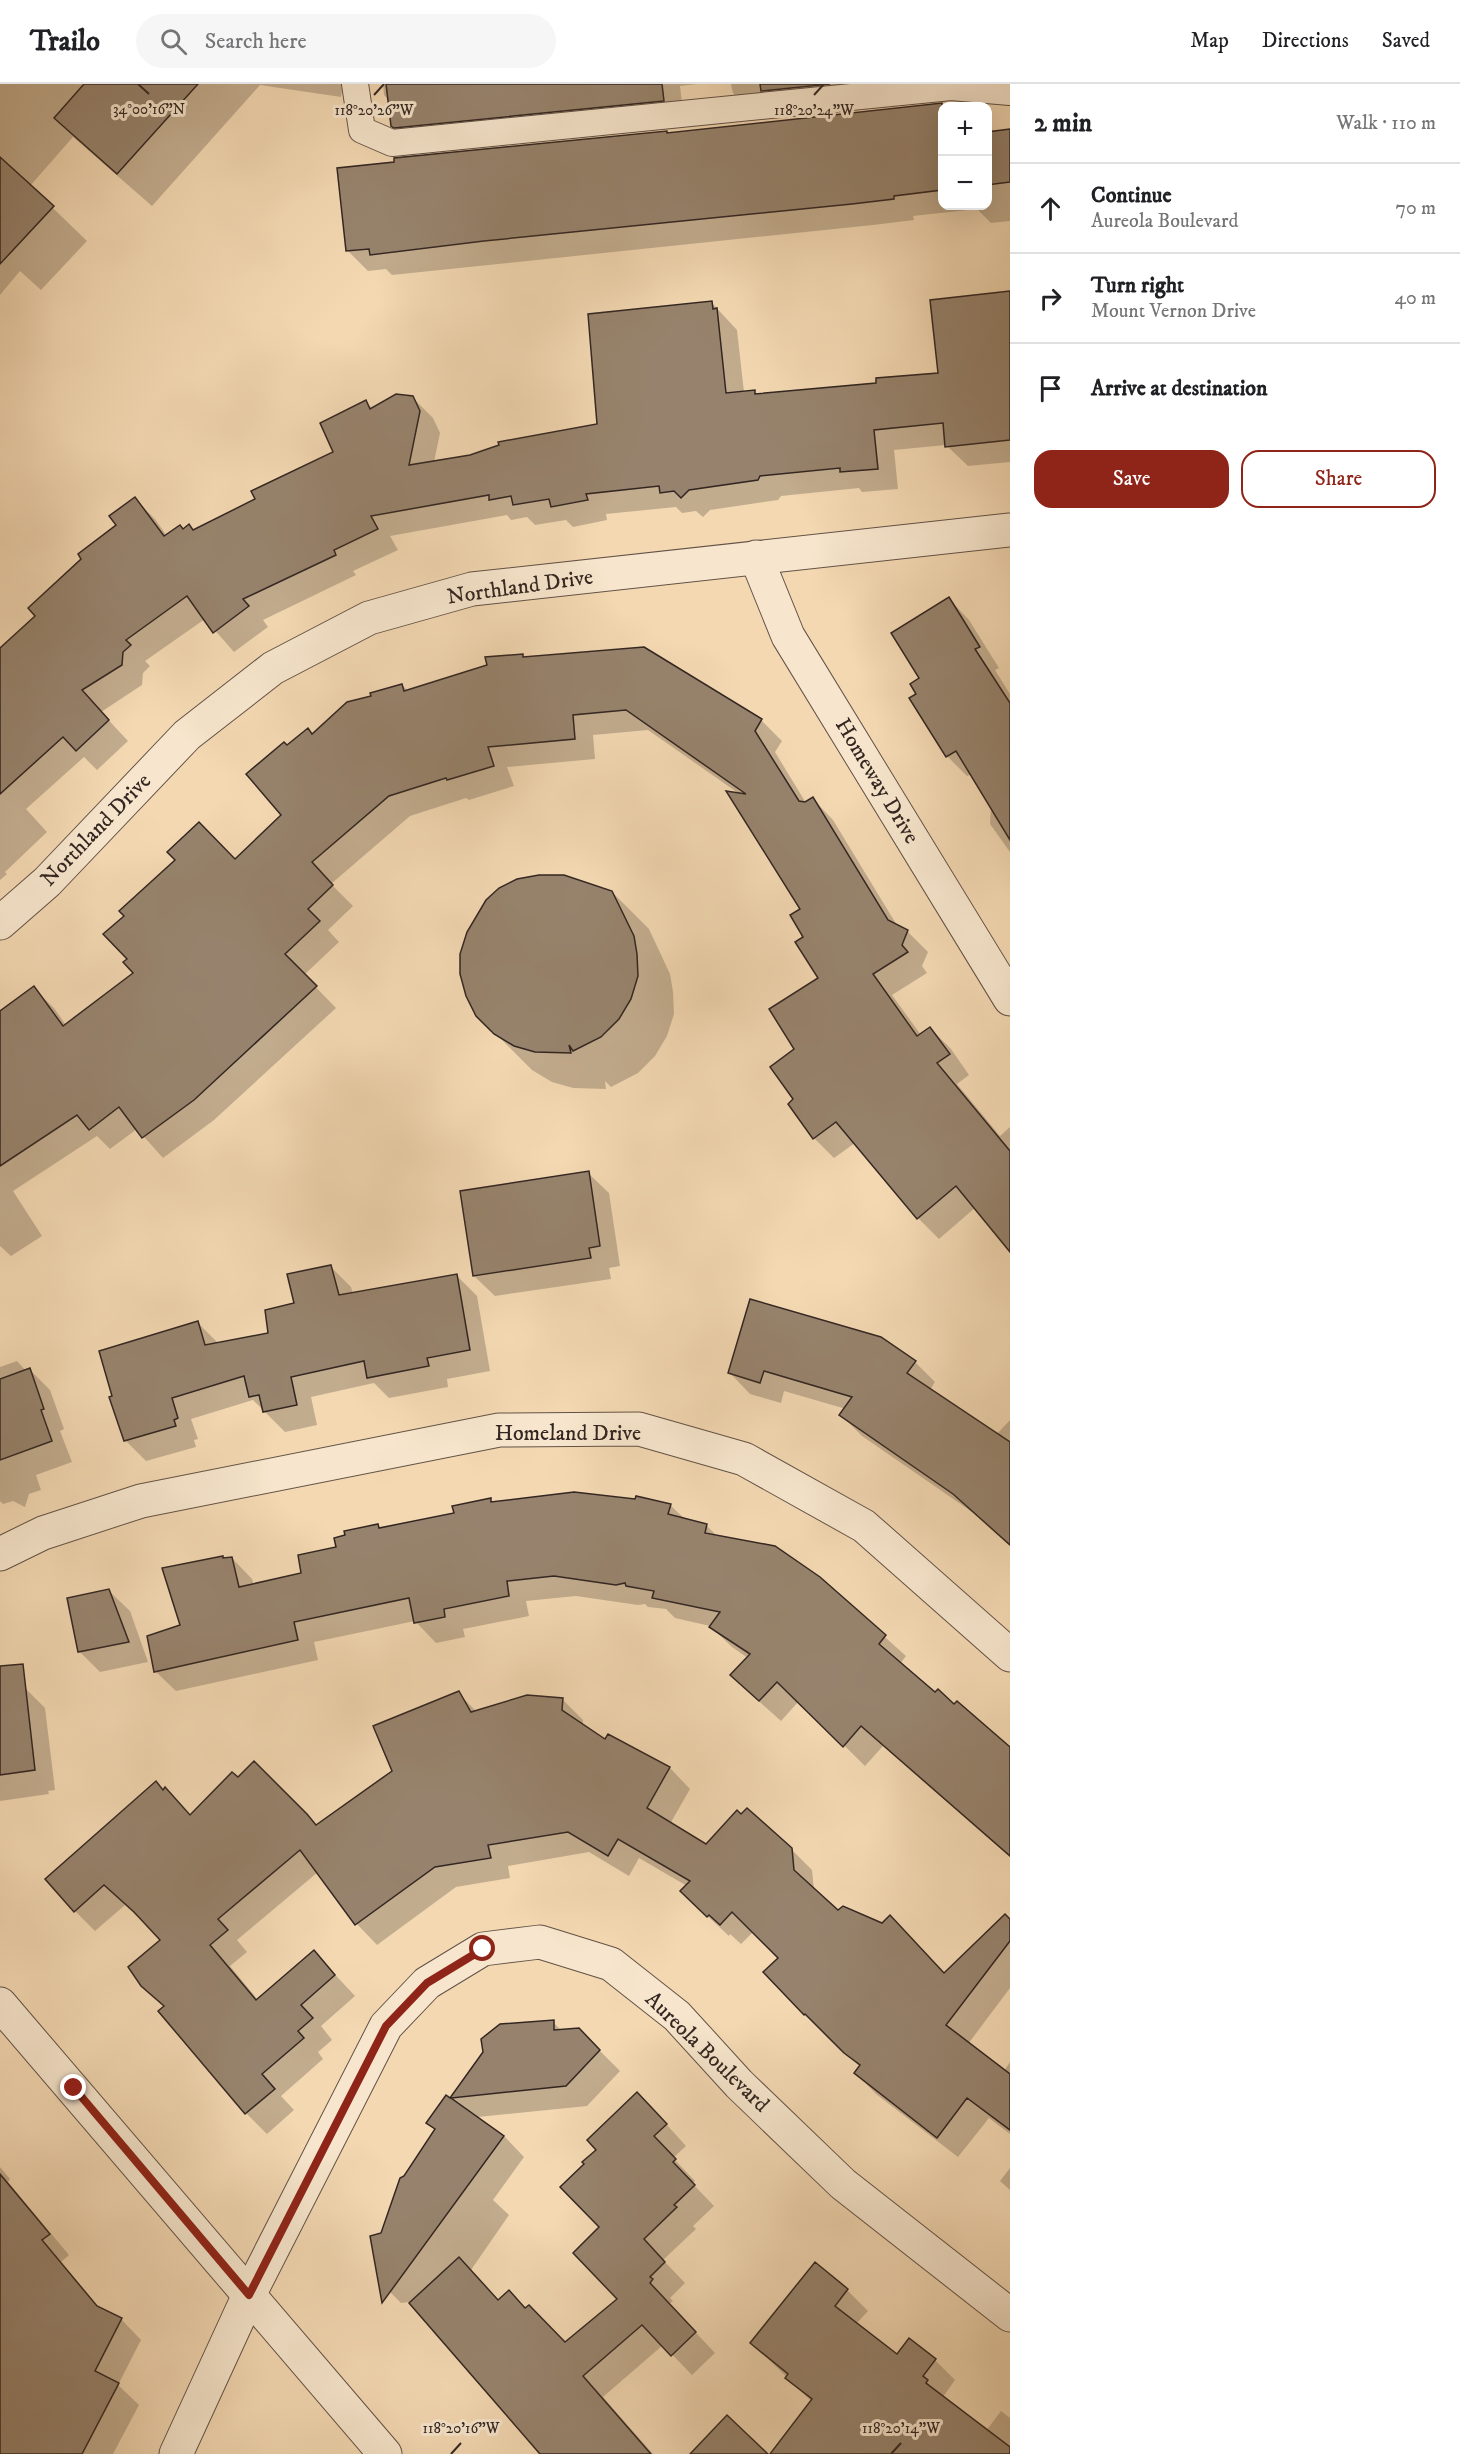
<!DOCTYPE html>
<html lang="en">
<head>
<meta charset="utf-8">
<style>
  body { margin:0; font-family:"IM FELL DW Pica",serif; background:#f6f6f6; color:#202124 }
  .controls { position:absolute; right:18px; top:18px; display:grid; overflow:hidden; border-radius:12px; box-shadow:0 6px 24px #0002 }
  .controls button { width:54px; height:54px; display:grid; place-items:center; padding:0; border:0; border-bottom:2px solid #e0e0e0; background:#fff; color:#202124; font:30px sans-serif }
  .stop { position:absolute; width:18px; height:18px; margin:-14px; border:4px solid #8f2418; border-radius:50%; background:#fff }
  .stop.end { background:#8f2418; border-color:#fff; box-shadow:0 2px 6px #0008 }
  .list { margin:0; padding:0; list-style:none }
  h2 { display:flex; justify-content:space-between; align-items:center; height:78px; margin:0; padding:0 24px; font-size:26px }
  h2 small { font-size:20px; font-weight:400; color:#757577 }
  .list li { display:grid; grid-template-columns:39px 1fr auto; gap:18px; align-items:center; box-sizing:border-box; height:90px; padding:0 24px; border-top:2px solid #e0e0e0 }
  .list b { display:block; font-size:22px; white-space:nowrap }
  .list p { margin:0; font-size:20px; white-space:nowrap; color:#757577 }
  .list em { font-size:20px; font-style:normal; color:#757577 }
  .actions { display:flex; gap:12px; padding:18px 24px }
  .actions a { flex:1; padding:14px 0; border:2px solid #8f2418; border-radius:18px; text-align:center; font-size:21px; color:#8f2418 }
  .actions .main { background:#8f2418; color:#fff }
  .icon { flex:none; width:33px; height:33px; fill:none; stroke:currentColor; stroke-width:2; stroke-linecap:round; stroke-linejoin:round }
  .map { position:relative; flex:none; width:1010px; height:2370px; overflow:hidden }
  header { display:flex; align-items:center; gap:36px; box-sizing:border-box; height:84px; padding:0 30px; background:#fff; border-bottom:2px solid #e0e0e0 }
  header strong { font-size:28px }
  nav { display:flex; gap:33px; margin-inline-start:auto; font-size:21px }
  .search { width:420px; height:54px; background:#f6f6f6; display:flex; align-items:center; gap:15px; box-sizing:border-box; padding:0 21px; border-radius:33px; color:#757577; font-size:22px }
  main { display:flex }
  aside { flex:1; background:#fff }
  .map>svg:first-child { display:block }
  .shadow { fill:#0003 }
  .building { fill:#97836d; stroke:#332622; stroke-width:1.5 }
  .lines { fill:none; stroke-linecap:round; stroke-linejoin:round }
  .service-casing { stroke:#635246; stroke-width:28 }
  .minor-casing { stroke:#635246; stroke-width:35 }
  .tertiary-casing { stroke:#635246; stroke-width:35 }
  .service { stroke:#f7e6cd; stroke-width:26 }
  .minor { stroke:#f7e6cd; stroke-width:33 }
  .tertiary { stroke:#f7e6cd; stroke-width:33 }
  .route { stroke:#8f2418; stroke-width:8 }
  .ticks { fill:none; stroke:#332622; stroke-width:2 }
  .labels { text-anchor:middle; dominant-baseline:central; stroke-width:6; stroke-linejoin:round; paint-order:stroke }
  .street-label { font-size:22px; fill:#332622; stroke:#f7e6cd }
  .ticks-label { font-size:15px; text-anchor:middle; fill:#332622; stroke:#f7e6cd; stroke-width:6; stroke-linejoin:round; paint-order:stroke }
</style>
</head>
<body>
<header>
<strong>Trailo</strong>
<div class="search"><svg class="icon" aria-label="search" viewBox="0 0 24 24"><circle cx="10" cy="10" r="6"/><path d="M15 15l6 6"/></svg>Search here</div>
<nav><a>Map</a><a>Directions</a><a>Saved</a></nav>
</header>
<main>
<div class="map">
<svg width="1010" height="2370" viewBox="0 0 1010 2370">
  <rect width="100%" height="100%" fill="#f3d8b2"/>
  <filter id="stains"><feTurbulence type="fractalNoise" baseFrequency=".00333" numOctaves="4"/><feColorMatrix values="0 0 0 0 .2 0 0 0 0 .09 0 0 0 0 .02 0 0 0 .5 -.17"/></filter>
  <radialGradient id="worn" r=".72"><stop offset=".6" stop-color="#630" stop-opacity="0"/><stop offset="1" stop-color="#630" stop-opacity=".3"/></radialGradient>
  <g class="shadow">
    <path d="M0 0H343L341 13 260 1 152 122 73 53 30 102 87 157 41 206 20 187 0 211Z"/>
    <path d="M383 0H698L680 2 684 37 413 62 392 41 390 17 384 11Z"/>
    <path d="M731 0H958L754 30 733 9Z"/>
    <path d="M941 21 943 22 942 122H988V49L1010 46V137L991 139 977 125 913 132 914 136 873 141 392 191 386 185 368 187 347 166 667 48 669 50Z"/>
    <path d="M1010 209V378L968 382 946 361 894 366 898 405 862 408 859 404 781 412 778 416 710 426 703 433 696 427 682 429 676 423 606 430 607 436 573 443 566 436 535 441 527 433 511 436 507 431 390 452 398 466 353 487 356 491 263 536 268 543 234 568 205 535 145 577 150 582 143 589 142 601 101 628 128 657 97 686 84 673 26 725 47 748 5 788 7 790 0 796V566L37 532 118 442 135 415 155 435 167 452 183 446 193 447 257 415 335 368 366 318 373 325 412 313 433 334 440 349 434 378 470 372 599 341 712 219 737 246 744 308H754L758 311 878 300 940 290Z"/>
    <path d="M949 515 969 536 999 584 995 586 1010 610V768L990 740 991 721 972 690 967 692 947 672 918 610 921 595Z"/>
    <path d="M523 572 525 574 761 636 782 657 775 668 806 719 813 715 833 736 898 843 907 847 928 868 922 882 927 889 892 911 921 951 930 944 951 965 969 991 957 1000 1000 1052 1010 1043V1165L976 1123 939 1155 918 1134 855 1059 834 1074 814 1054 796 1016V965L820 895 805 853 802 826 741 711 648 646 593 651 595 675 507 683 514 702 469 716 466 714 410 732 331 800 353 822 328 846 339 858 304 891 336 924 214 1036 163 1074 137 1045 110 1065 97 1052 13 1107 42 1152 11 1172 0 1162V940L33 904 54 924 66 941 135 889 235 777 283 732 288 663 308 646 313 651 373 613 402 601 408 607Z"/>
    <path d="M612 808 649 845 670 890 673 908 674 930 667 952 655 972 638 989 611 1003 605 997 606 1005 573 1004 552 998 532 986 477 931 468 848 487 817Z"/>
    <path d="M588 1089 609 1109 620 1182 609 1184 611 1195 495 1212 474 1192Z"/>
    <path d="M331 1183 351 1203 353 1210 456 1191 477 1212 490 1287 447 1295 448 1303 389 1314 374 1299 311 1313 317 1341 285 1348 253 1316 191 1335 198 1355 194 1356 196 1363 146 1377 126 1357 198 1239 219 1260 270 1250Z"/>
    <path d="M17 1277 26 1287 29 1285 50 1306 64 1345 60 1347 72 1378 36 1391 41 1406 29 1410 25 1423 13 1417 3 1420 0 1417V1283Z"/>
    <path d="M915 1278 935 1298 930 1306 996 1351 1010 1336V1462L975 1430 862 1352 841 1331 846 1325 784 1307 781 1319 750 1310 730 1289Z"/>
    <path d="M490 1416 494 1420 670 1421 685 1435 706 1441 718 1453 819 1494 906 1572 900 1580 935 1611 955 1622 1010 1665V1773L883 1662 865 1682 799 1617 781 1637 753 1612 748 1574 732 1563 710 1542 675 1534 666 1525 648 1523 645 1520 638 1521 576 1512 526 1517 529 1532 463 1545 465 1553 436 1559 415 1537 314 1558 318 1576 176 1607 155 1587 222 1473 225 1476 232 1474 252 1495 254 1501 303 1490 337 1464 378 1441 381 1445 456 1430Z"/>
    <path d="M109 1507 130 1527 148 1578 100 1588 80 1568Z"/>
    <path d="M25 1604 45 1624 55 1706 48 1707 49 1710 0 1717V1606Z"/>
    <path d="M458 1609 477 1628 562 1615 583 1636V1642L605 1657 609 1652 670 1684 690 1705 670 1740 707 1762 791 1765 812 1786 814 1806 838 1828 945 1891 1010 1837V1904L968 1960 1004 1987 1010 1978V2050L989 2034 958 2073 876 2010 856 1989 860 1983 766 1888 780 1874 753 1848 741 1860 730 1850 729 1852 702 1827 687 1802 639 1774 629 1792 589 1768 508 1782 510 1794 456 1803 377 1861 357 1840 318 1788 237 1856 247 1868 230 1882 258 1916 314 1868 355 1912 321 1942 332 1956 318 1968 323 1975 281 2012 294 2026 267 2050 246 2029 160 1927 165 1923 142 1901 162 1856 125 1821 95 1847 75 1827 165 1706 191 1732 238 1695 254 1679 317 1742 393 1687Z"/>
    <path d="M553 1938 562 1947 579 1946 620 1987 587 2022 478 2033 504 2052 524 2073 493 2116 509 2131 471 2186 499 2217 509 2208 565 2260 619 2215 601 2143 658 2031 686 2062 673 2074 695 2097 692 2099 714 2122 693 2142 696 2145 663 2176 685 2199 670 2214 673 2217 669 2220 715 2269 692 2291 663 2261 603 2313 653 2370H539L528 2357 529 2356 409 2218 401 2219 380 2198 382 2150 405 2093 436 2047 428 2039 448 2011 452 2014Z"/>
    <path d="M0 2083 10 2095 8 2098 69 2171 61 2178 101 2226 121 2235 141 2256 118 2301 139 2321 113 2370H0Z"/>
    <path d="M1010 2084V2106L1000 2097Z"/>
    <path d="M847 2206 868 2227 856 2240 897 2272 935 2276 955 2296 943 2313 986 2347 1001 2327 1010 2334V2370H772L812 2318 752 2259Z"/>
  </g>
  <g class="building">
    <path d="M84 0H198L117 90 54 34Z"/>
    <path d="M386 0H662L664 17 394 44 391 42Z"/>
    <path d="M760 0H830L761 7Z"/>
    <path d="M942 19V106L894 112V115L852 120 484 157 370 171 369 165 346 167 337 84 394 78V74L667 47V49Z"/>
    <path d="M1010 45V98L987 101V48Z"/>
    <path d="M0 73 54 122 0 180Z"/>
    <path d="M1010 207V356L945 363 943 339 874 346 878 385 840 388V384L760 392 758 396 689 406 681 414 674 407 660 409 659 402 586 410 588 416 551 423 549 415 513 421 511 412 489 416V411L371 432 378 445 334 466 336 471 243 515 249 522 213 549 187 512 126 556 131 561 123 568 122 581 82 606 109 636 76 667 63 653 0 710V564L35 532 28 524 81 475 78 470 116 441 109 432 135 413 164 452 180 441 183 445 189 440 193 446 255 415 251 407 333 368 320 339 366 316 370 325 396 310 413 312 420 327 409 381 470 371 499 361 498 358 597 340 588 230 712 217 713 225 717 224 726 309 755 306V310L876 299V294L938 289 930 216Z"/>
    <path d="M949 513 980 563 975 565 1010 619V756L956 667 946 673 909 614 916 610 910 600 919 594 891 549Z"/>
    <path d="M644 563 762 635 755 647 799 717 805 718 813 713 888 836 908 846 902 861 908 868 873 890 917 952 930 943 950 970 937 979 1010 1067V1168L956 1102 917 1135 836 1038 813 1055 788 1020 793 1015 770 983 794 965 769 925 818 894 795 858 803 853 790 831 800 825 726 707 746 710 626 626 573 631 575 655 488 663 494 682 447 696 446 694 389 712 312 778 333 801 308 825 320 837 285 870 317 902 194 1016 142 1054 119 1023 89 1046 77 1031 0 1082V927L34 902 63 942 133 889 123 878 127 875 103 850 124 832 119 827 175 776 167 768 199 738 235 775 281 731 246 690 284 658 287 661 308 644 312 650 347 618 371 612 370 609 402 600 404 607 487 581 485 573 523 570V573Z"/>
    <path d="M539 791H564L612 807 634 852 637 870 638 892 631 915 619 935 601 953 573 967 569 961 571 969 535 968 514 962 494 950 476 932 466 912 460 890V870L467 848 486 816 499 804 517 795Z"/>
    <path d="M589 1087 600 1162 589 1164 591 1174 473 1192 460 1107Z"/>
    <path d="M331 1181 339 1211 457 1190 470 1266 427 1274 429 1282 367 1294 364 1277 291 1293 297 1321 263 1328 259 1311 249 1313 244 1292 172 1314 178 1334 174 1336 176 1342 124 1357 109 1313 112 1312 99 1267 198 1237 205 1261 268 1249 265 1226 294 1219 287 1190Z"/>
    <path d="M750 1215 881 1253 916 1277 907 1289 1010 1358V1461L953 1410 839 1331 852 1313 764 1287 760 1299 728 1289Z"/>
    <path d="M30 1284 44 1325 41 1326 52 1357 0 1376V1295Z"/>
    <path d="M574 1408 635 1415 636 1412 671 1420 668 1430 707 1440 705 1449 775 1462 820 1493 886 1551 879 1560 935 1608 938 1605 954 1620 957 1617 1010 1663V1772L861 1642 843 1663 777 1598 759 1617 730 1591 750 1570 709 1543 720 1528 652 1514 654 1507 626 1502 625 1499 616 1501 554 1492 507 1497 509 1512 444 1525 445 1533 414 1539 409 1514 294 1538 298 1556 154 1588 147 1552 180 1541 162 1484 223 1472V1474L232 1473 239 1503 301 1489 298 1471 336 1463 334 1454 345 1451 344 1447 378 1440 379 1444 454 1429 452 1422 491 1414V1418Z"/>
    <path d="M109 1505 129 1558 78 1568 67 1514Z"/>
    <path d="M23 1580 35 1686 0 1691V1582Z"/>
    <path d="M459 1607 471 1628 527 1611 563 1614 562 1626 605 1655 608 1650 670 1683 647 1724 706 1760 737 1726 741 1730 747 1724 792 1764 794 1786 838 1826 843 1822 882 1839 890 1831 944 1889 1005 1830 1010 1835V1857L946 1941 1010 1990V2046L967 2014 937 2054 854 1989 860 1981 844 1969 805 1930 804 1931 763 1888 778 1874 732 1828 720 1841 709 1831 707 1833 680 1807 690 1797 618 1755 608 1772 568 1748 488 1761 491 1774 435 1783 355 1841 300 1766 218 1835 228 1846 210 1861 256 1916 314 1866 335 1891 301 1921 313 1934 298 1947 304 1954 262 1990 275 2005 245 2030 158 1927 164 1922 141 1902 128 1883 160 1856 134 1828 104 1801 74 1828 45 1795 156 1697 163 1706 165 1703 190 1731 232 1688 238 1693 254 1677 307 1730 316 1741 392 1687 373 1642Z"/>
    <path d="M554 1936V1946L579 1944 600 1966 566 2002 451 2014 504 2052 382 2219 370 2152 381 2149 400 2094 404 2092 435 2045 426 2039 446 2011 450 2014 483 1968 481 1955 500 1940Z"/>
    <path d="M637 2008 667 2040 654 2052 676 2075 673 2078 695 2101 674 2121 677 2123 644 2155 665 2178 650 2193 653 2195 650 2199 696 2248 671 2272 642 2241 583 2292 651 2370H540L409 2219 459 2173 498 2216 509 2206 525 2224 529 2221 565 2258 617 2215 573 2169 599 2143 560 2103 584 2080 582 2078 596 2066 587 2056Z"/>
    <path d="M0 2090 50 2150 42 2156 97 2222 122 2234 95 2287 119 2299 82 2370H0Z"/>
    <path d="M815 2178 848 2205 835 2222 897 2270 909 2254 936 2275 923 2292 928 2296 926 2299 1010 2363V2370H770L812 2315 785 2294 788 2290 750 2259Z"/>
    <path d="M727 2331 768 2370H690Z"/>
  </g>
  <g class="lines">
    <defs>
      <path id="service" d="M355 0 362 46 392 59 951 3 1010 8"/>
      <g id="minor">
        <path d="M756 473 788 552 1010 915"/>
        <path d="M0 839 47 798 187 651 273 584 369 534 472 505 1010 446"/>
        <path d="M0 1470 43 1449 141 1417 499 1346 639 1345 744 1375 864 1442 1010 1571"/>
        <path d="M176 2370 249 2211 386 1942 427 1899 483 1865 540 1858 611 1880 677 1932 739 2000 843 2100 1010 2231"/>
      </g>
      <path id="tertiary" d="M0 1920 385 2370"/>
    </defs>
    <use href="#service" class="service-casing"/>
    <use href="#minor" class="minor-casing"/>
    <use href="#tertiary" class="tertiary-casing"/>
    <use href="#service" class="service"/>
    <use href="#minor" class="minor"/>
    <use href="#tertiary" class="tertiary"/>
  </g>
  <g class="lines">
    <path class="route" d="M74 2004 249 2211 386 1942 427 1899 483 1865"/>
  </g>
  <path class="ticks" d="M138 0 149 10M374 11 384 0M814 11 824 0M451 2370 461 2359M891 2370 901 2359"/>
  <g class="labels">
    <g class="street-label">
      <text transform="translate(520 503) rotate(-8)">Northland Drive</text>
      <text transform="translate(877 697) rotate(59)">Homeway Drive</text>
      <text transform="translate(96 746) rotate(-46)">Northland Drive</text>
      <text x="568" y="1349">Homeland Drive</text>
      <text transform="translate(707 1968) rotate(44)">Aureola Boulevard</text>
    </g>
  </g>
  <g class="ticks-label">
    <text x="149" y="30">34°00'16"N</text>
    <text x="814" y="31">118°20'24"W</text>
    <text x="374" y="31">118°20'26"W</text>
    <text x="461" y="2349">118°20'16"W</text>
    <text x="901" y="2349">118°20'14"W</text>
  </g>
  <rect width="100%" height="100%" filter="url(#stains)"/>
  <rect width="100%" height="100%" fill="url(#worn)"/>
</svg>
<div class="controls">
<button>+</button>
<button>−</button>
</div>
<div class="stop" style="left:483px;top:1865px"></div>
<div class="stop end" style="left:74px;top:2004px"></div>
</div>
<aside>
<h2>2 min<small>Walk · 110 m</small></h2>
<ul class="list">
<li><svg class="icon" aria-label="ahead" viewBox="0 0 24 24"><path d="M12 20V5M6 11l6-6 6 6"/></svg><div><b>Continue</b><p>Aureola Boulevard</p></div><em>70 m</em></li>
<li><svg class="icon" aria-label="right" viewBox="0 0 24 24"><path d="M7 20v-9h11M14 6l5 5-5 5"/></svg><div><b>Turn right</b><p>Mount Vernon Drive</p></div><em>40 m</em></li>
<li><svg class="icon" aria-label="arrive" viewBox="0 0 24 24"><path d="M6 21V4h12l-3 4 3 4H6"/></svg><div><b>Arrive at destination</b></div></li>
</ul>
<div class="actions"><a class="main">Save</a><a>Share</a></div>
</aside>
</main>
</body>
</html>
